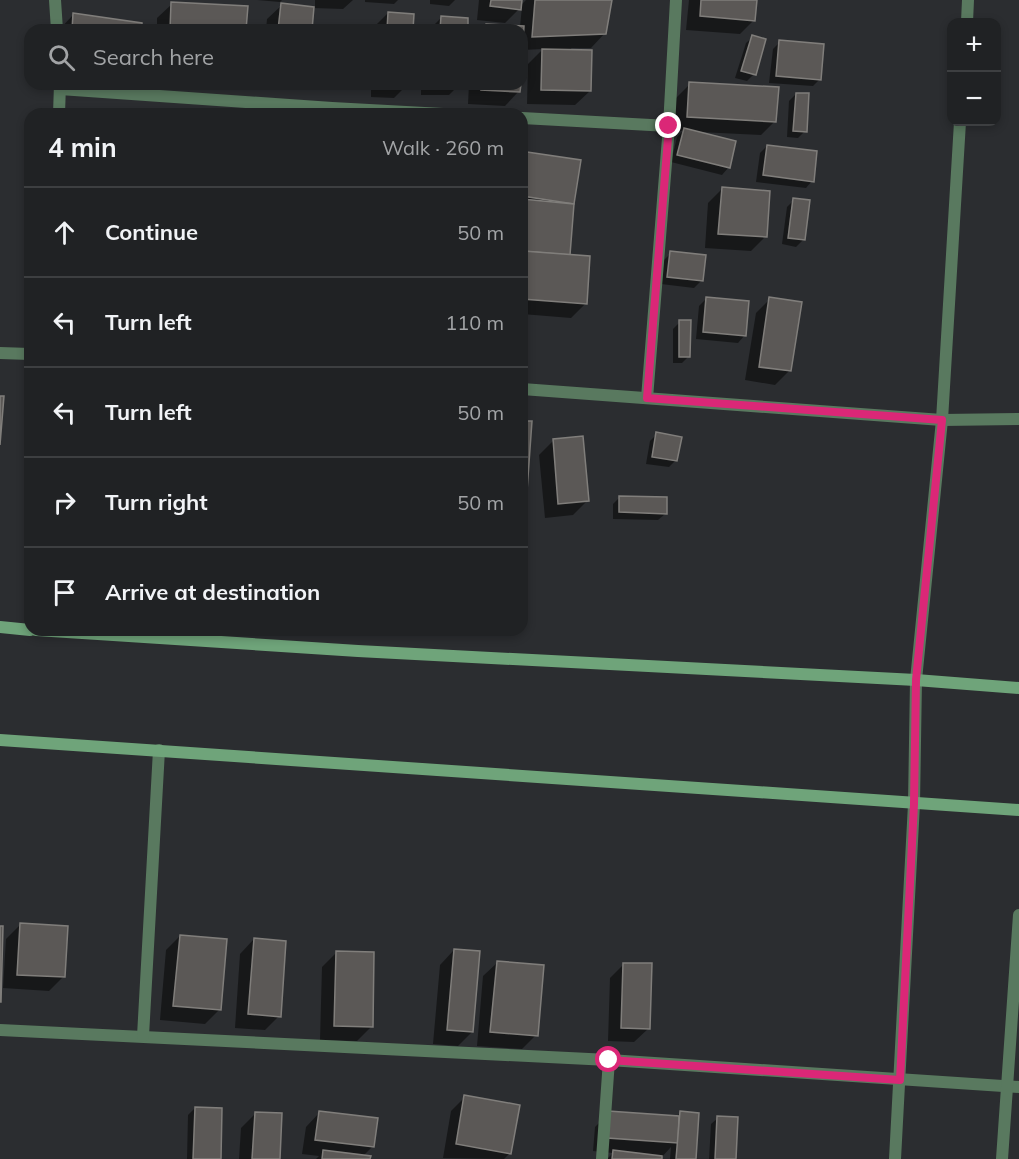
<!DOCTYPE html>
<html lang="en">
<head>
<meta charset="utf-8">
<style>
  body { margin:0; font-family:Mulish,sans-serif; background:#2d2f31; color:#f1f3f6 }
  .controls { position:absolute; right:18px; top:18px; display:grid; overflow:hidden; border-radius:12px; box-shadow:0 3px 9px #0003 }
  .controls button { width:54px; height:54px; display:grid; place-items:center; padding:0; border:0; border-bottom:2px solid #3d3f41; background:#202224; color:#f1f3f6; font:30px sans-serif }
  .stop { position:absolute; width:18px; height:18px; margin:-14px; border:4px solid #db2777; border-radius:50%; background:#fff }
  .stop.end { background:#db2777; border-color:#fff; box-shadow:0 2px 6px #0008 }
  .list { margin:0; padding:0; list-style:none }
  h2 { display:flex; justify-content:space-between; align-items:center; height:78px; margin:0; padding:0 24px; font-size:26px }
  h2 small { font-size:20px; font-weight:400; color:#a2a4a6 }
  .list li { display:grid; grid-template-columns:39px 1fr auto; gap:18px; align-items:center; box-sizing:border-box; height:90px; padding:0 24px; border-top:2px solid #3d3f41 }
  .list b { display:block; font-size:22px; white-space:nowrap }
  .list em { font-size:20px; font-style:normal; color:#a2a4a6 }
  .icon { flex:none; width:33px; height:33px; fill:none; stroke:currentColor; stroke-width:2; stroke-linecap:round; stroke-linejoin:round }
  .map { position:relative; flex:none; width:1019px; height:1159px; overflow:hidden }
  .search { position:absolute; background:#202224; box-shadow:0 3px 9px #0003; left:24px; top:24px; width:504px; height:66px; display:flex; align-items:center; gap:15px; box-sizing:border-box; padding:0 21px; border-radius:18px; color:#a2a4a6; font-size:22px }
  .panel { position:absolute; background:#202224; box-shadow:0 3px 9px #0003; left:24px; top:108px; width:504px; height:528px; border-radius:18px }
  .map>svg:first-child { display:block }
  .shadow { fill:#0007 }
  .building { fill:#5b5856; stroke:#807e7b; stroke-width:1.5 }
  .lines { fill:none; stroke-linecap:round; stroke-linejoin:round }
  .street { stroke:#59795f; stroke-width:12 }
  .secondary { stroke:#6fa47a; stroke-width:12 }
  .route { stroke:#db2777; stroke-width:8 }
</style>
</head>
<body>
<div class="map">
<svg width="1019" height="1159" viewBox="0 0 1019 1159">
  <rect width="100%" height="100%" fill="#2b2d30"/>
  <g class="shadow">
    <path d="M257 0H282L280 2Z"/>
    <path d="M315 0H353L343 9 313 8 310 30H266L267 19 282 5 315 8Z"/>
    <path d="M365 0H398L394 4 365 2Z"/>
    <path d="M430 0H455L449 6 430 4Z"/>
    <path d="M479 0H521L520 6 526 0H610L605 33 591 48H571L590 91 575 105 527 104 528 64 543 49 522 50V30H481L486 25 520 27 522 6 505 23 477 20Z"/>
    <path d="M689 0H756L754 20 740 34 686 30Z"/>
    <path d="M172 4 245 30H157V18Z"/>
    <path d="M388 13 412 30H374V27Z"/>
    <path d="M73 15 140 30H59Z"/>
    <path d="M442 17 466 30H435V24Z"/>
    <path d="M753 37 754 74 747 81 735 78 746 43Z"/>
    <path d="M780 42 820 79 813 86 769 83 773 49Z"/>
    <path d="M260 84H296L291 89Z"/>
    <path d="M371 84H408L394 98 371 97Z"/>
    <path d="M421 84H456V88L449 95H421Z"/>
    <path d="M469 84H519V91L505 106 468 104Z"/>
    <path d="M690 84 775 121 761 135 699 132 735 142 728 168 722 175 671 162 677 137 683 131 674 130 676 98Z"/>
    <path d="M796 94 805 131 798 138 787 137 789 101Z"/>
    <path d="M767 146 812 181 806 188 756 182 760 153Z"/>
    <path d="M528 153 579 161 568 256 585 304 571 318 522 314V159Z"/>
    <path d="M722 189 765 237 751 251 705 248 708 203Z"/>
    <path d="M794 200 803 240 796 247 782 244 787 207Z"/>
    <path d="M671 253 701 281 694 288 661 284 664 260Z"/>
    <path d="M706 299 744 336 738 343 696 339 699 306Z"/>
    <path d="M770 299 789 371 775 385 745 380 756 313Z"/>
    <path d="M680 322 689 356 682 363H673V329Z"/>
    <path d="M657 434 676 460 669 467 646 464 650 441Z"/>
    <path d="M554 440 587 501 573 515 545 518 539 455Z"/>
    <path d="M620 497 665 514 658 520 613 519V504Z"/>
    <path d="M20 925 63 977 49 991 3 988 6 939Z"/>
    <path d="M180 936 220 1009 205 1024 160 1020 166 950Z"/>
    <path d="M254 939 279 1016 265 1030 235 1028 240 954Z"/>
    <path d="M454 950 472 1032 458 1046 433 1044 440 965Z"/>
    <path d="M336 953 371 1027 357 1041 320 1040 322 967Z"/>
    <path d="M498 962 536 1035 522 1049 477 1046 483 976Z"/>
    <path d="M624 964 649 1028 634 1042 608 1041 610 978Z"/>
    <path d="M465 1097 510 1153 504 1159 443 1158 451 1111Z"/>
    <path d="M195 1108 219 1159H187L188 1115Z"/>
    <path d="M320 1112 373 1146 363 1156 369 1159H316L319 1156 302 1154 306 1127Z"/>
    <path d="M609 1113 675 1118 680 1113 694 1159H670L671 1147 660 1159H607L613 1153 593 1151 595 1127Z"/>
    <path d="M255 1114 279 1159H239L241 1128Z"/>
    <path d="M718 1118 734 1159H709L711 1124Z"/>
  </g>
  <g class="building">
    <path d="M491 0H522L521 10 490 6Z"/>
    <path d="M535 0H612L606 34 532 37Z"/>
    <path d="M701 0H757L755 21 700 16Z"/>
    <path d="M171 2 248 6 246 30H170Z"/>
    <path d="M281 3 314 7 312 30H278Z"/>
    <path d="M388 12 414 14 413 30H387Z"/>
    <path d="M73 13 142 23V30H72Z"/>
    <path d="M441 16 468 18V30H440Z"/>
    <path d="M486 24 524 26 522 62V30H485Z"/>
    <path d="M752 35 766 39 756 75 741 71Z"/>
    <path d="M779 40 824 44 821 80 776 76Z"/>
    <path d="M542 49 592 50 591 91 541 90Z"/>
    <path d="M689 82 779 87 776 122 687 117Z"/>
    <path d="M427 84H457V89L427 88Z"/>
    <path d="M482 84H521L520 92 481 90Z"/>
    <path d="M796 93H809L807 132 793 131Z"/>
    <path d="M684 128 736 141 730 168 677 155Z"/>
    <path d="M767 145 817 151 814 182 763 175Z"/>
    <path d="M527 152 581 160 574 204 522 196Z"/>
    <path d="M722 187 770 191 767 237 718 234Z"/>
    <path d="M793 198 810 200 805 240 788 238Z"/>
    <path d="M522 199 574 204 570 255 522 251Z"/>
    <path d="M523 251 590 256 587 304 522 299Z"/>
    <path d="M670 251 706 255 703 281 667 277Z"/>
    <path d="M706 297 749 301 746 336 703 332Z"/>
    <path d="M769 297 802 302 791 371 759 367Z"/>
    <path d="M679 320H691L690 357H679Z"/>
    <path d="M0 396H4L0 445Z"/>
    <path d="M522 421H532L526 505H522Z"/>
    <path d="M656 432 682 437 677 461 652 457Z"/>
    <path d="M583 436 589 501 558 504 553 439Z"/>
    <path d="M619 496 667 497V514L619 512Z"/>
    <path d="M20 923 68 926 65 977 17 975Z"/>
    <path d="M0 926H3L1 1002H0Z"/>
    <path d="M180 935 227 939 221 1010 173 1006Z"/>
    <path d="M254 938 286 941 281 1017 248 1014Z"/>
    <path d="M454 949 480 951 473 1032 447 1030Z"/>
    <path d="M336 951 374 952 373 1027 334 1026Z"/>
    <path d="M497 961 544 965 538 1036 490 1032Z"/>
    <path d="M623 963H652L650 1029 621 1028Z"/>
    <path d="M464 1095 520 1105 511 1154 456 1144Z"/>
    <path d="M195 1107 222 1108 221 1159H193Z"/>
    <path d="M319 1111 378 1118 374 1147 315 1140Z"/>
    <path d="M608 1111 679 1116 678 1143 607 1138Z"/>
    <path d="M680 1111 699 1113 696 1159H676Z"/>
    <path d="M255 1112 282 1113 280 1159H252Z"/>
    <path d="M717 1116 738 1117 736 1159H715Z"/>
    <path d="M323 1150 371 1156 370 1159H322Z"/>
    <path d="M613 1150 662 1156V1159H612Z"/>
  </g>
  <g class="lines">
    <g class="street">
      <path d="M55 0 57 30"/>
      <path d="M967 22 968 0"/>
      <path d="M60 89 332 108 443 114"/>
      <path d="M59 114 60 84"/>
      <path d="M522 118 669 126"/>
      <path d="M0 353 30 354"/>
      <path d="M522 389 942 420 1019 419"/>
      <path d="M647 398 669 126 676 0"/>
      <path d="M0 1030 609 1060 1019 1087"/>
      <path d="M143 1036 159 750"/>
      <path d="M602 1159 609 1060"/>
      <path d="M895 1159 914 804 916 680 942 420 960 122"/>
      <path d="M1002 1159 1019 915"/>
    </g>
    <g class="secondary">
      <path d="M0 627 30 630"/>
      <path d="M36 630 358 651 916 680 1019 688"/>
      <path d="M0 740 1019 810"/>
    </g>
  </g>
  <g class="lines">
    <path class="route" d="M609 1060 900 1080 914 804 916 680 942 420 647 398 669 126"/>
  </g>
</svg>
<div class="controls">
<button>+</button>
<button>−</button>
</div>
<div class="stop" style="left:609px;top:1060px"></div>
<div class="stop end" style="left:669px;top:126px"></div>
<div class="search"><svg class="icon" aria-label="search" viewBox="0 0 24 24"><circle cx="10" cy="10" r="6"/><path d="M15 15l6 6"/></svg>Search here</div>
<section class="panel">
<h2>4 min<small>Walk · 260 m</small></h2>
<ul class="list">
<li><svg class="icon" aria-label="ahead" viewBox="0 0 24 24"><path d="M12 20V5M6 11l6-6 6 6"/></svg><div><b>Continue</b></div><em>50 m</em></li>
<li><svg class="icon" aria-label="left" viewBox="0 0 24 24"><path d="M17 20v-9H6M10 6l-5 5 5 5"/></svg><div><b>Turn left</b></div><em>110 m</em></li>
<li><svg class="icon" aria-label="left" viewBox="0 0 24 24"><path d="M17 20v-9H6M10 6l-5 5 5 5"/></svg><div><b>Turn left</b></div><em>50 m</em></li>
<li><svg class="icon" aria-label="right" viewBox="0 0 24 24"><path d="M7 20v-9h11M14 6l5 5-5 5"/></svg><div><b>Turn right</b></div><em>50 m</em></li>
<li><svg class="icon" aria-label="arrive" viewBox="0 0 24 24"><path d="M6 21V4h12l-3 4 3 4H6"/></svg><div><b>Arrive at destination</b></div></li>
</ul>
</section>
</div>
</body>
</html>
